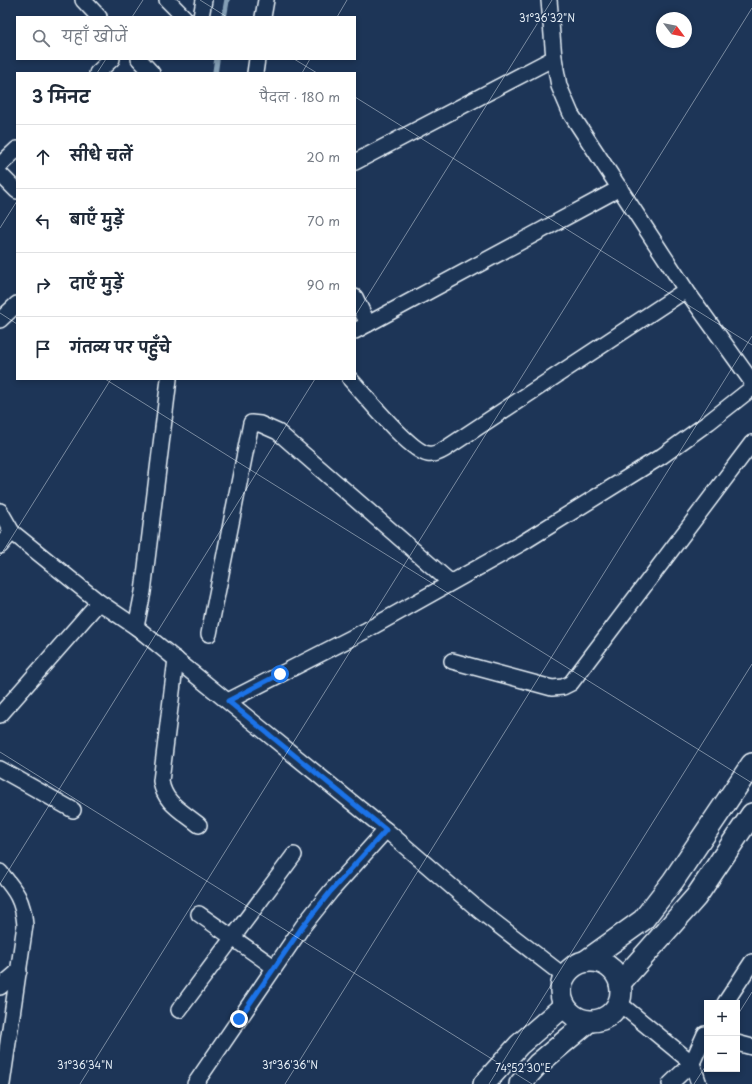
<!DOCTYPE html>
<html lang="hi">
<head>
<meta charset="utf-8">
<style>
  body { margin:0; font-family:"Playpen Sans","Playpen Sans Deva",sans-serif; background:#f6f6f7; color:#1f2937 }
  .controls { position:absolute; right:12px; bottom:12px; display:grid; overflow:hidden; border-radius:0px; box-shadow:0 2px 6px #0003 }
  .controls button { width:36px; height:36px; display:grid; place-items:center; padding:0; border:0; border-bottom:1px solid #e0e1e3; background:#fff; color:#1f2937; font:20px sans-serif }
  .compass { position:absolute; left:656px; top:12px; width:36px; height:36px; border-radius:50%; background:#fff; box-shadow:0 2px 6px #0003; rotate:122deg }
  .stop { position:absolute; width:12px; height:12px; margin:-9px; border:3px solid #1a73e8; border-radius:50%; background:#fff }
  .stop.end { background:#1a73e8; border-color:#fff; box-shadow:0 1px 4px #0008 }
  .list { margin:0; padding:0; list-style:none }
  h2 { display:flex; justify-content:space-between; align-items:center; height:52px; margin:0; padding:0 16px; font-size:17px }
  h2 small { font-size:13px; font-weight:400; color:#747a83 }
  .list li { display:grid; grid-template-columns:26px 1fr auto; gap:12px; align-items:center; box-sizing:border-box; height:64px; padding:0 16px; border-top:1px solid #e0e1e3 }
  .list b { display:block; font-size:15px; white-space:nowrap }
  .list em { font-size:13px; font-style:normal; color:#747a83 }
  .icon { flex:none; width:22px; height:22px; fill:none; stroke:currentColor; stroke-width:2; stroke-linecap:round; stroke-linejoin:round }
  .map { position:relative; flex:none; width:752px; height:1084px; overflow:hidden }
  .search { position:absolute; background:#fff; box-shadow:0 2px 6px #0003; left:16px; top:16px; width:340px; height:44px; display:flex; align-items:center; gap:10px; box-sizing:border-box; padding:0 14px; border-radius:0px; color:#747a83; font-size:15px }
  .panel { position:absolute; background:#fff; box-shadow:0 2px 6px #0003; left:16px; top:72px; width:340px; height:308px; border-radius:0px }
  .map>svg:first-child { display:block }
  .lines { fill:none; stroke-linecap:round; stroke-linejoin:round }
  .stream { stroke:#849fb6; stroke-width:5.5 }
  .street-casing { stroke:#e8f1f8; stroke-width:18 }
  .secondary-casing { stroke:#e8f1f8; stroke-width:24 }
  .street { stroke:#1d3557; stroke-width:15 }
  .secondary { stroke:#1d3557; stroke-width:21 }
  .route { stroke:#1a73e8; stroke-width:5 }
  .ticks { fill:none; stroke:#e8f1f8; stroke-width:1; stroke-opacity:0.45 }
  .ticks-label { font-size:10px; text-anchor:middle; fill:#e8f1f8; stroke:#1d3557; stroke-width:3; stroke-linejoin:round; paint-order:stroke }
</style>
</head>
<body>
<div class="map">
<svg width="752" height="1084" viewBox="0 0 752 1084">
  <rect width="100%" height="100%" fill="#1d3557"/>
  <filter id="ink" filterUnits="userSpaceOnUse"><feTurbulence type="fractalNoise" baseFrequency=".025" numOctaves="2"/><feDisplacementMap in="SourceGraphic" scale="8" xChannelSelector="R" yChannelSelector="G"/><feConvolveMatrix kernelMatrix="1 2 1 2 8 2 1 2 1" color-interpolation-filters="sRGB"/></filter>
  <g filter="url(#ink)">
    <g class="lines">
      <g class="stream">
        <path d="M224 17 227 0"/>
        <path d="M215 73 217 59"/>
      </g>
      <defs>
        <g id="street">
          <path d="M83 0 99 17"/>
          <path d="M167 0 184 17"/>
          <path d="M549 0 554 58 559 86 571 114 686 290 752 382"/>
          <path d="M201 17 204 0"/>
          <path d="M263 17 266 0"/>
          <path d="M139 59 152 73"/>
          <path d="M97 73 112 59"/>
          <path d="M255 73 257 59"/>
          <path d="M355 162 554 58"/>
          <path d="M0 165 17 149"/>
          <path d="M0 174 17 191"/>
          <path d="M355 297 368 324"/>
          <path d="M0 320 17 304"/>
          <path d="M355 331 620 188"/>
          <path d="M350 379C365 395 409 451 428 454 434 455 440 452 445 449L686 290"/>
          <path d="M0 511 12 532 99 602 136 627 386 830 480 911 564 976"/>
          <path d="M0 546 12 532"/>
          <path d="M136 627 143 592 169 379"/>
          <path d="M209 634 251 423 260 424 278 432 450 582"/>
          <path d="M176 659 161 781C164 803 182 811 199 825"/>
          <path d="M452 661 552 688 563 687 571 683 752 443"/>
          <path d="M228 701 365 631 522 543 662 456 709 422 752 388"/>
          <path d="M0 715 99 602"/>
          <path d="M0 769 73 810"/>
          <path d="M0 872C16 891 23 900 25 925L2 1084"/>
          <path d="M199 914 274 967"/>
          <path d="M0 987 19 971"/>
          <path d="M619 1003 692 1063 699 1084"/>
          <path d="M725 1003 752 962"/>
          <path d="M179 1010 294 855"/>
          <path d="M737 1043 752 1047"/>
          <path d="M195 1084 303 926 331 891 386 830"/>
          <path d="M670 1084 692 1063 705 1034 707 1035"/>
        </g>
        <g id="secondary">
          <circle cx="591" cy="991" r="30"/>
          <path d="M586 961 643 920 673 881 752 764"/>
          <path d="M620 983 696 897 752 814"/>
          <path d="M484 1084 519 1045 564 1006"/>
          <path d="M520 1084 538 1064 588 1022"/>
        </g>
      </defs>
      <use href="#street" class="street-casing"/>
      <use href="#secondary" class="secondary-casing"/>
      <use href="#street" class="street"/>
      <use href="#secondary" class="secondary"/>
    </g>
  </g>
  <g class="lines" filter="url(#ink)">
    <path class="route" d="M239 1019 303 926 331 891 386 830 228 701 280 674"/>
  </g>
  <path class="ticks" d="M200 0 227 17M132 17 143 0M337 17 347 0M294 59 317 73M97 73 106 59M302 73 310 59M355 97 752 345M0 228 17 201M0 313 17 324M355 316 552 0M105 379 752 783M0 556 111 379M0 752 532 1084M0 884 315 379M737 1016 752 992M80 1084 752 8M285 1084 752 336M489 1084 752 664M694 1084 707 1064"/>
  <g class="ticks-label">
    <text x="547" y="22">31°36'32"N</text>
    <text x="85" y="1069">31°36'34"N</text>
    <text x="290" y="1069">31°36'36"N</text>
    <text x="523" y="1072">74°52'30"E</text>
  </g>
</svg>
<div class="controls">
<button>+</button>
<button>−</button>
</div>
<svg class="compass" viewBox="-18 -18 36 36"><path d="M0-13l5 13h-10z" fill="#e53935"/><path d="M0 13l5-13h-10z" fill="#747a83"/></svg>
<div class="stop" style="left:280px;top:674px"></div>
<div class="stop end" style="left:239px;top:1019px"></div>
<div class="search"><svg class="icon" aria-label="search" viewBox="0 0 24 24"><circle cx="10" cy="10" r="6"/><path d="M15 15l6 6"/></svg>यहाँ खोजें</div>
<section class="panel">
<h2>3 मिनट<small>पैदल · 180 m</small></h2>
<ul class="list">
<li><svg class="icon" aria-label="ahead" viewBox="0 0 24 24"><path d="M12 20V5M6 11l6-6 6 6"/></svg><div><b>सीधे चलें</b></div><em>20 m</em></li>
<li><svg class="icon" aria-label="left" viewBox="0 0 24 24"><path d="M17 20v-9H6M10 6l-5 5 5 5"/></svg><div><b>बाएँ मुड़ें</b></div><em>70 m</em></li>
<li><svg class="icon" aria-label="right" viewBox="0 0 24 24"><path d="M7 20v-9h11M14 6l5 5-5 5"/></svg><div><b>दाएँ मुड़ें</b></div><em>90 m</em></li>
<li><svg class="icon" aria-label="arrive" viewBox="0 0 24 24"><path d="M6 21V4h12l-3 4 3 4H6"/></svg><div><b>गंतव्य पर पहुँचे</b></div></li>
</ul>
</section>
</div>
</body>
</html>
